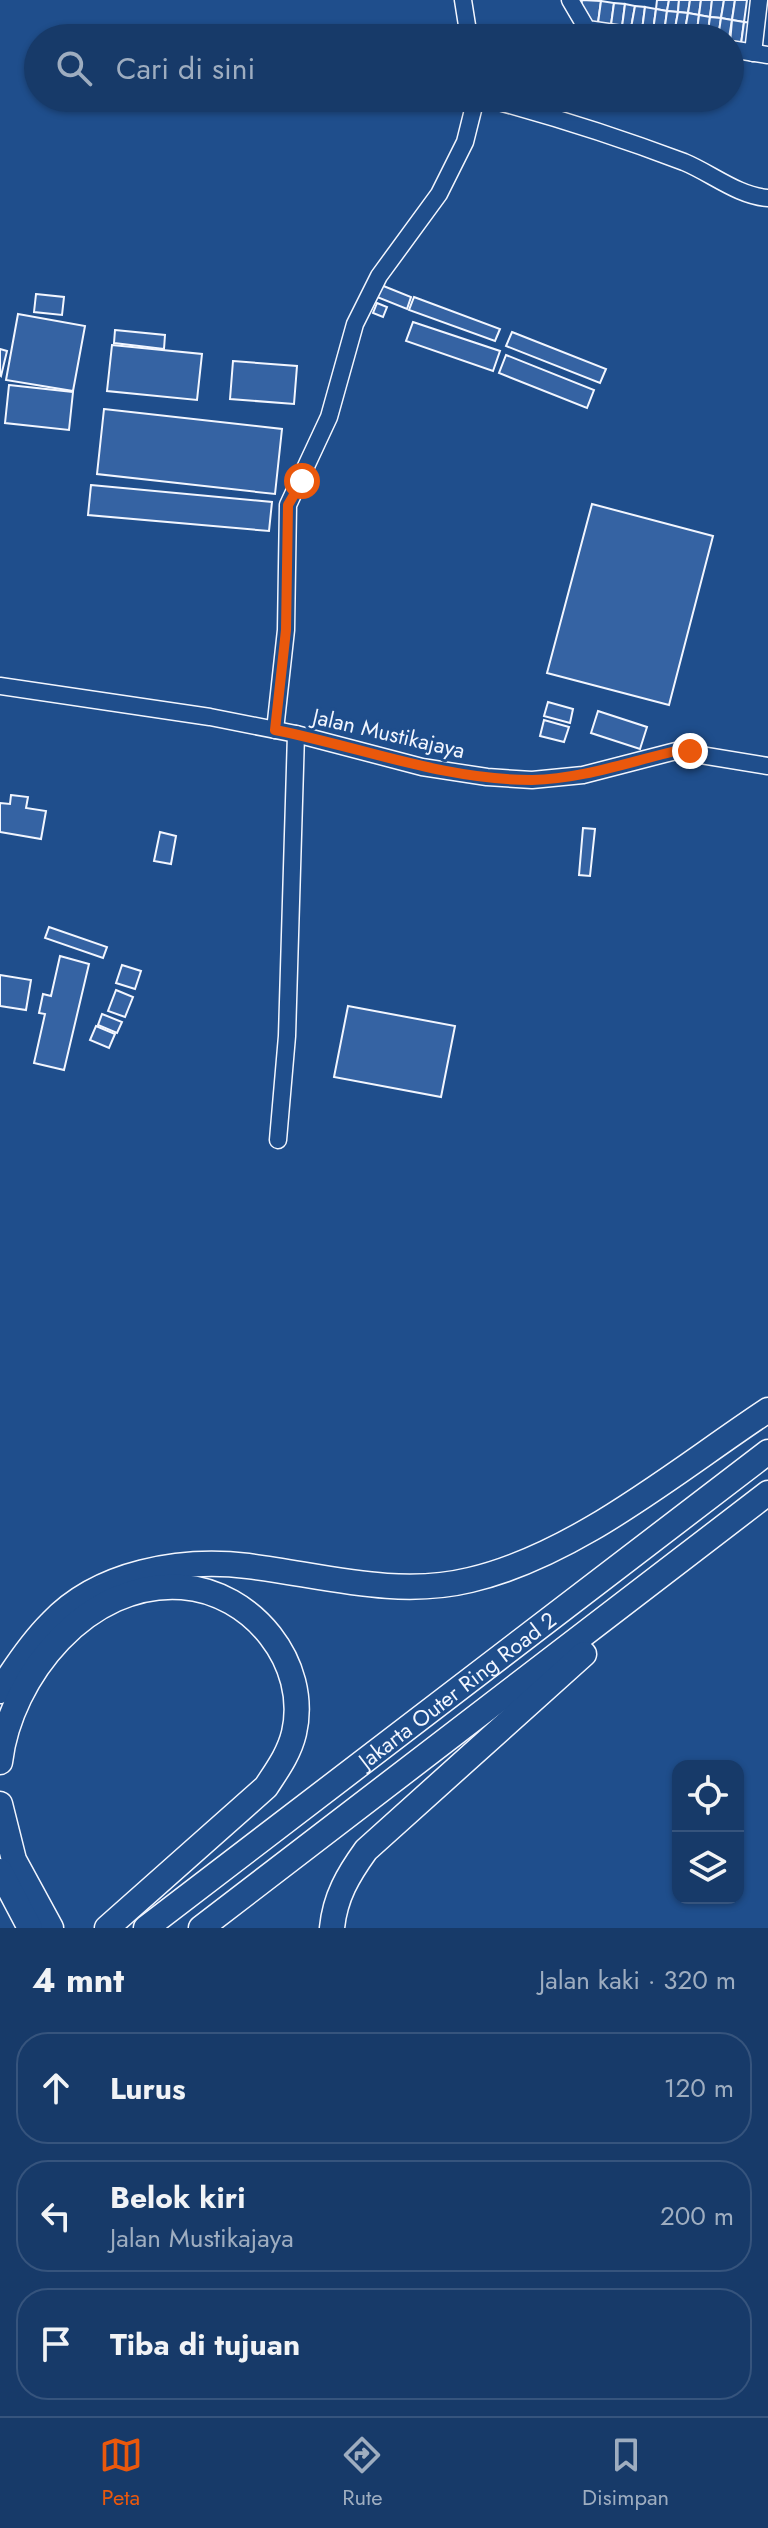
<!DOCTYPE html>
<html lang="id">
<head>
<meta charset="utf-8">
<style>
  body { margin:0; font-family:Jost,sans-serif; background:#244571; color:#f1f3f6 }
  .controls { position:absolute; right:24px; bottom:24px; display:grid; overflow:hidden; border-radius:16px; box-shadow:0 2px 6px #0004 }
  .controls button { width:72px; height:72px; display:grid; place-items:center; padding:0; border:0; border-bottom:2px solid #36547d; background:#173a69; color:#f1f3f6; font:40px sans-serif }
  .stop { position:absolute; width:24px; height:24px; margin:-18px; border:6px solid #ea580c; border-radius:50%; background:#fff }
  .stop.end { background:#ea580c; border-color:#fff; box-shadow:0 2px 8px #0008 }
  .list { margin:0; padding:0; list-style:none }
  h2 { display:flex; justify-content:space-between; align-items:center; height:104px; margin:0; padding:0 32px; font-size:34px }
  h2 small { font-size:26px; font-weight:400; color:#9eadc0 }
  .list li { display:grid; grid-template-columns:52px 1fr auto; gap:24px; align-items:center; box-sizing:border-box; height:112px; margin:0 16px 16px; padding:0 16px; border:2px solid #36547d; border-radius:32px }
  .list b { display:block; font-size:30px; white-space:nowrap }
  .list p { margin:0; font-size:26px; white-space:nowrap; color:#9eadc0 }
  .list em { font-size:26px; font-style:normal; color:#9eadc0 }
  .icon { flex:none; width:44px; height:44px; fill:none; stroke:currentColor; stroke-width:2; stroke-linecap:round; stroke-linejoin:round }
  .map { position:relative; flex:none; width:768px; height:1928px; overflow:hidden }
  .search { position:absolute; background:#173a69; box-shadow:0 2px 6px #0004; left:24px; right:24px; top:24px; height:88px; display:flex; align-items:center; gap:20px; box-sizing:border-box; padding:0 28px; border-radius:44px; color:#9eadc0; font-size:30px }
  .sheet { height:488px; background:#173a69 }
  nav { display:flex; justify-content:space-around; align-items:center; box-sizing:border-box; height:112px; border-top:2px solid #36547d; background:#173a69; font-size:22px; color:#9eadc0 }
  nav a { display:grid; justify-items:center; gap:4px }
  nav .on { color:#ea580c }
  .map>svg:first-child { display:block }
  .building { fill:#3563a3; stroke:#f2f6ff; stroke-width:2 }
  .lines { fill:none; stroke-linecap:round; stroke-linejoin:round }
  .minor-casing { stroke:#f2f6ff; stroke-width:19 }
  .highway-casing { stroke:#f2f6ff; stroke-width:27 }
  .minor { stroke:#1f4e8c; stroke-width:16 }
  .highway { stroke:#1f4e8c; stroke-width:24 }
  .route { stroke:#ea580c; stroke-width:10 }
  .labels { text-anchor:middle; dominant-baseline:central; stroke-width:6; stroke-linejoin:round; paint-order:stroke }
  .street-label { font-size:22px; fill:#f2f6ff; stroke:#1f4e8c }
</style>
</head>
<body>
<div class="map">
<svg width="768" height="1928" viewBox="0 0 768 1928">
  <rect width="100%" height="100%" fill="#1f4e8c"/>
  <g class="building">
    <path d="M582 0 601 1 598 23 579 21Z"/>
    <path d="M657 0H669L667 11 656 9Z"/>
    <path d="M669 0H679L678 12 667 11Z"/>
    <path d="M679 0H690L688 13 678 12Z"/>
    <path d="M690 0H701L699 15 688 13Z"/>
    <path d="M701 0H712L710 17 699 15Z"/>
    <path d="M712 0H724L721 18 710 17Z"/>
    <path d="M724 0H735L732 20 721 18Z"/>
    <path d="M735 0H747L744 22 732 20Z"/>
    <path d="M601 1 614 3 611 25 598 23Z"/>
    <path d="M614 3 625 4 622 27 611 25Z"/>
    <path d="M625 4 635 6 631 28 622 27Z"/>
    <path d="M635 6 645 7 642 30 631 28Z"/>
    <path d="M645 7 656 9 653 31 642 30Z"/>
    <path d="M656 9 667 11 664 33 653 31Z"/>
    <path d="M667 11 678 12 674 34 664 33Z"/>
    <path d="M678 12 688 13 684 36 674 34Z"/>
    <path d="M688 13 699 15 696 38 684 36Z"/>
    <path d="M699 15 710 17 707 38H696Z"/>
    <path d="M710 17 721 18 718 38H707Z"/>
    <path d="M721 18 732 20 729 38H718Z"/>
    <path d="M732 20 744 22 741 44 730 43Z"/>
    <path d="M744 22 754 23 751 46 741 44Z"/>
    <path d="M381 285 411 297 407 309 377 297Z"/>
    <path d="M36 294 64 297 62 315 34 312Z"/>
    <path d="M414 297 500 329 495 341 409 310Z"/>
    <path d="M377 303 387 307 383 317 373 313Z"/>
    <path d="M18 314 85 326 73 391 6 380Z"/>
    <path d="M413 322 500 351 493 371 406 341Z"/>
    <path d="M115 330 165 335 164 349 114 343Z"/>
    <path d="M512 332 606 369 600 383 506 346Z"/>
    <path d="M112 345 202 354 197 400 107 391Z"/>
    <path d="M0 349 7 351 1 376 0 375Z"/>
    <path d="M506 355 594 390 587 408 499 373Z"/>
    <path d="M233 361 297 366 294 404 230 399Z"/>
    <path d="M9 385 73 392 69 430 5 423Z"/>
    <path d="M104 409 282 429 275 494 97 474Z"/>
    <path d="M91 485 272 502 269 531 88 515Z"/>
    <path d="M592 504 713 536 669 705 547 673Z"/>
    <path d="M548 702 573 709 570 723 544 716Z"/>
    <path d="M598 711 647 727 640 749 591 733Z"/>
    <path d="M544 720 569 727 564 742 540 736Z"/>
    <path d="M11 795 28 797 26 808 46 811 41 839 0 832V803L10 804Z"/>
    <path d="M583 828 595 829 590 876 579 875Z"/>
    <path d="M160 832 176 836 171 864 154 861Z"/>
    <path d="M49 927 107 947 103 958 45 938Z"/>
    <path d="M60 956 89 964 64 1070 34 1063 45 1014 39 1013 43 994 51 996Z"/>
    <path d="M122 965 141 971 135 989 116 983Z"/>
    <path d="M0 975 31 980 26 1010 0 1006Z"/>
    <path d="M116 990 133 997 125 1017 108 1011Z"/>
    <path d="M348 1006 455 1026 441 1097 334 1077Z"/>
    <path d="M102 1014 122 1022 117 1033 98 1025Z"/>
    <path d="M96 1026 115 1034 109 1048 90 1040Z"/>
  </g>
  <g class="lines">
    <defs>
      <g id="minor">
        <path d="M463 0 469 38"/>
        <path d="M570 0 587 29 649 38"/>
        <path d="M730 49 768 55"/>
        <path d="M753 53 759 0"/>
        <path d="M484 98C552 116 618 137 684 162 711 173 738 196 768 198"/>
        <path d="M0 686 210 717 296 734 422 767 487 777 532 780 583 775 676 751 768 766"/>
        <path d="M275 730 286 630 288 505 329 417 355 324 379 276 439 194 465 142 476 98"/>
        <path d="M278 1140 287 1036 296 734"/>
      </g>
      <g id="highway">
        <path d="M0 1691C15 1667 31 1643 51 1623 99 1572 181 1558 248 1566 321 1575 396 1598 470 1580 577 1555 677 1470 768 1410"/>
        <path d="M0 1762C10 1676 88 1580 182 1587 252 1592 310 1663 294 1733 289 1754 277 1770 266 1787L107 1928"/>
        <path d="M0 1804 14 1860 51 1928"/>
        <path d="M0 1871 30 1928"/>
        <path id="s1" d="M146 1928 768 1452"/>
        <path d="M201 1928 768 1493"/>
        <path d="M332 1928C335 1897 348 1875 366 1850L584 1654"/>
      </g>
    </defs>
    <use href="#minor" class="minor-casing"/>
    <use href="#highway" class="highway-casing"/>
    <use href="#minor" class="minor"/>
    <use href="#highway" class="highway"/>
  </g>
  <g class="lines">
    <path class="route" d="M302 481 288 505 286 630 275 730C361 747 443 780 532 780 582 779 628 762 676 751H690"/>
  </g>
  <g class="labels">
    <g class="street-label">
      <text transform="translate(389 733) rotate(13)">Jalan Mustikajaya</text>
      <text stroke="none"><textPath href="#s1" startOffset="392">Jakarta Outer Ring Road 2</textPath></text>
    </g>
  </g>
</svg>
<div class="controls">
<button><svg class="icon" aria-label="locate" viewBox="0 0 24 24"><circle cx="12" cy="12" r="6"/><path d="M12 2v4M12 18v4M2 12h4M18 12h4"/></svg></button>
<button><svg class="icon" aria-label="layers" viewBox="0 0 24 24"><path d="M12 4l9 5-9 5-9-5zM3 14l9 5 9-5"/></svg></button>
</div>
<div class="stop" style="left:302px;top:481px"></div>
<div class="stop end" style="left:690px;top:751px"></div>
<div class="search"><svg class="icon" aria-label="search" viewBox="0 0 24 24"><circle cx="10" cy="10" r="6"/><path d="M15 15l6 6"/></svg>Cari di sini</div>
</div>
<section class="sheet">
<h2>4 mnt<small>Jalan kaki · 320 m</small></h2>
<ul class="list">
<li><svg class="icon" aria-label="ahead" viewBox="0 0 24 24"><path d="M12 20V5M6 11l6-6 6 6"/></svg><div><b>Lurus</b></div><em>120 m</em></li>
<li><svg class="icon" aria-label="left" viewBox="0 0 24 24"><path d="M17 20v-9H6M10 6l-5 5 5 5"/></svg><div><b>Belok kiri</b><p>Jalan Mustikajaya</p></div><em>200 m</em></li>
<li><svg class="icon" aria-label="arrive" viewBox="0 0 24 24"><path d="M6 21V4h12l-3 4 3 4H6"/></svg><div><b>Tiba di tujuan</b></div></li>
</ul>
</section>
<nav>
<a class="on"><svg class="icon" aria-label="map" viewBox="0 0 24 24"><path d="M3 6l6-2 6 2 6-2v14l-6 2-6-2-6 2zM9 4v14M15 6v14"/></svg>Peta</a>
<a><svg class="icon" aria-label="directions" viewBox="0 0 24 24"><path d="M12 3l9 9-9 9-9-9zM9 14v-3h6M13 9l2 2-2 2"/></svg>Rute</a>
<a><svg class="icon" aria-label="saved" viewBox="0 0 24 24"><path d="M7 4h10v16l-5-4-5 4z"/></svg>Disimpan</a>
</nav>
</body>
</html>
